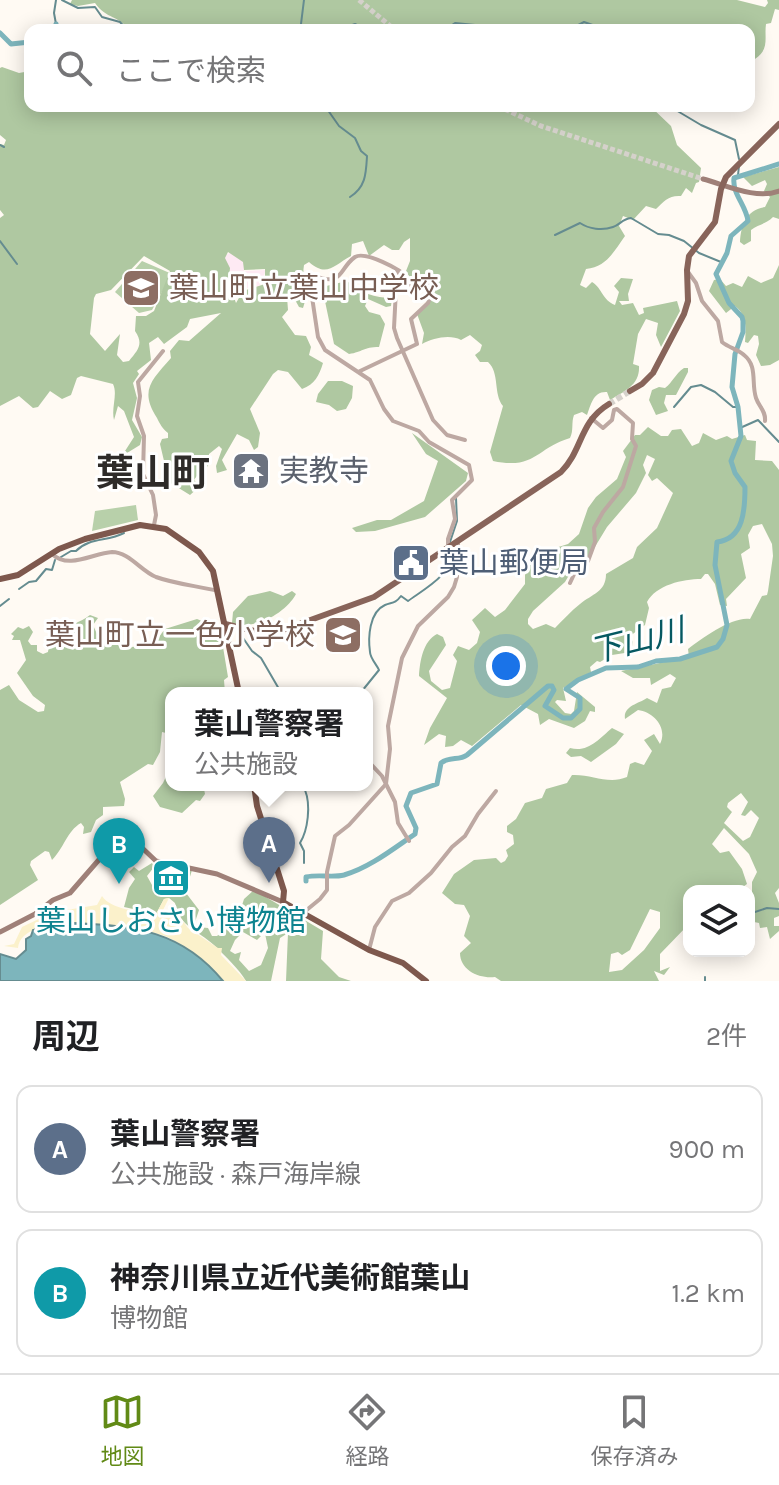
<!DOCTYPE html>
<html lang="ja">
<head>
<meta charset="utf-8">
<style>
  body { margin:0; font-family:Karla,"Noto Sans JP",sans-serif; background:#f6f6f6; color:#202124 }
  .controls { position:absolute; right:24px; bottom:24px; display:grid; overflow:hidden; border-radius:16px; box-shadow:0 4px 20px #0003 }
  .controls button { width:72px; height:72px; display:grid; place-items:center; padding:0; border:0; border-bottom:2px solid #e0e0e0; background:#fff; color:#202124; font:40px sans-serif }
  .you { position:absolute; left:506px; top:666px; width:28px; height:28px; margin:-20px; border:6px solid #fff; border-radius:50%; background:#1a73e8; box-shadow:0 0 0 12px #1a73e833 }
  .badge { display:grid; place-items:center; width:52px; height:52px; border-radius:50%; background:#618a16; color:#fff; font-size:26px; font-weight:700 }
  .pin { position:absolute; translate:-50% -66px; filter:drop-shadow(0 2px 4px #0008) }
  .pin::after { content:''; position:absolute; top:42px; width:28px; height:24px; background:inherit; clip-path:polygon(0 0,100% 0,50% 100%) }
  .popup { position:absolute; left:165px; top:687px; width:208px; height:104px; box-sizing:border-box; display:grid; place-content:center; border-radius:16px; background:#fff; filter:drop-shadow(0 2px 6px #0005); font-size:26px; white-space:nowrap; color:#757577 }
  .popup b { font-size:30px; color:#202124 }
  .popup::after { content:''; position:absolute; left:50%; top:100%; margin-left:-16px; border:16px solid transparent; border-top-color:#fff }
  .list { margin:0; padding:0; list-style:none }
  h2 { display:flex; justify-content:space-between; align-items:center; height:104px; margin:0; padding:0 32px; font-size:34px }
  h2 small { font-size:26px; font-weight:400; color:#757577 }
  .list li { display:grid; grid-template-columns:52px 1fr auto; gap:24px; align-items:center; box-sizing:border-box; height:128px; margin:0 16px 16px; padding:0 16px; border:2px solid #e0e0e0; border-radius:16px }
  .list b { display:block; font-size:30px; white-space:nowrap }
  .list p { margin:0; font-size:26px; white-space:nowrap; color:#757577 }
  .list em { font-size:26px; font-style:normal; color:#757577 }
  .icon { flex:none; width:44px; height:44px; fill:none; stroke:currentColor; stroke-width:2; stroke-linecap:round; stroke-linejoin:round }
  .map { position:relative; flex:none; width:779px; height:981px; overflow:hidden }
  .search { position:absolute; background:#fff; box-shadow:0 4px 20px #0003; left:24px; right:24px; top:24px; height:88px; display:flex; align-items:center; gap:20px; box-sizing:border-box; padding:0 28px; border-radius:16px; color:#757577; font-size:30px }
  .sheet { height:392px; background:#fff }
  nav { display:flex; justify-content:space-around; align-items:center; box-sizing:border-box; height:112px; border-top:2px solid #e0e0e0; background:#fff; font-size:22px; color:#757577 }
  nav a { display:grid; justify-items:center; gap:4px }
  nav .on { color:#618a16 }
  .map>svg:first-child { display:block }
  .industrial { fill:#feeaf3 }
  .green { fill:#b8d0aa }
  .forest { fill:#afc8a1; fill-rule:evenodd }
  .sand { fill:#fbf1cb }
  .water { fill:#7db5bc; stroke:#658c90; stroke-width:2 }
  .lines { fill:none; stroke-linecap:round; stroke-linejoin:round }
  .stream { stroke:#658c90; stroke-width:2 }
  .river { stroke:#7db5bc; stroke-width:5 }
  .secondary-tunnel { stroke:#d5d1cb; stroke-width:5; stroke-dasharray:5 2.5; stroke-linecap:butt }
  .primary-tunnel { stroke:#d5d1cb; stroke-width:6; stroke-dasharray:6 3; stroke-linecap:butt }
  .tertiary { stroke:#bda8a2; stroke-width:4 }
  .secondary { stroke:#9f8078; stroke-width:5 }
  .primary { stroke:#88645a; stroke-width:6 }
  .trunk { stroke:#7e584d; stroke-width:6 }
  .labels { text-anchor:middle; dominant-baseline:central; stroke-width:6; stroke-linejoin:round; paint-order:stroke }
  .education-label { font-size:30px; fill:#785e54; stroke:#fff; text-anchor:start }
  .worship-label { font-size:30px; fill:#5b616d; stroke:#fff; text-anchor:start }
  .service-label { font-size:30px; fill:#4e5e75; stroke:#fff; text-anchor:start }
  .culture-label { font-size:30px; fill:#0d838f; stroke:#fff }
  .water-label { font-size:32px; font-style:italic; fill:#065962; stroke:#fff }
  .district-label { font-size:38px; font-weight:bold; fill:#2e2b29; stroke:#fff }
</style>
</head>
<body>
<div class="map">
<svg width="779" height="981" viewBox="0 0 779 981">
  <rect width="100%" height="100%" fill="#fffaf3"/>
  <path class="industrial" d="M231 252 244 261V271L266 270 259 287 244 288 238 295 229 288 230 271 223 257Z"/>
  <g class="green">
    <path d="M142 261 172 274 152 310 139 313 115 292Z"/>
    <path d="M136 505 138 520 92 531 95 511Z"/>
  </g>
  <g class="forest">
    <path d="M72 0H737L765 7 768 3 767 0H779V10L775 9 771 23 766 24C764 38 770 49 755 59L750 56 749 59V30H129C120 16 106 19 95 3L78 6 70 4Z"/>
    <path d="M2 67 19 73 30 71V106H611L612 111 629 106H650L671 126 677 145 701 168 699 182 696 183 692 193 686 188 681 196C669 195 664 201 656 209L646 206 633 220 623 216 619 226 625 236C614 251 607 267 586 269L580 285 586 288 592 282C603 289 602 300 615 305L619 292 614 286 621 278 633 279 628 294 629 301H619L622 305 633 303 639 315 644 313 643 308 677 301 680 311 661 347 656 335 658 323 646 319 638 334 633 364 639 366C640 385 625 391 610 400L607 392C593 391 591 405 587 415L582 412 574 415C571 423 574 430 570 438 536 448 536 470 493 461L490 452 503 406C493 394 500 373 488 362H480L475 355 480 351 482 345 470 335 461 340C450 334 433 338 422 344L424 333 417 314C427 307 432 301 435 290L431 283 433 271 428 269 422 286 416 288 406 271 410 261V238L404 242 399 250H392L384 245 369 256 363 241 352 244 351 256C334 265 327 278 309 262L304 265C301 284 310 287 303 308L299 307 294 298 287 297 288 310 282 317 295 335 306 336 311 347 309 355 323 363C319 376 315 384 302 389L288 372 278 370 273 374 250 409 260 433 258 447 254 450 249 440 237 434 222 460 227 470 217 473 216 466 222 449 219 446 209 454 208 466 201 470 194 480 200 486 190 495 169 482 160 444 162 439 168 438V433C162 428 160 424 157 418 139 390 152 380 171 358L170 351 179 340 189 341 221 313 190 319 187 327 164 344 158 337 149 343 151 360 137 371 139 374 133 383 137 398 132 420 142 437 140 445 127 453 125 451 134 437 124 411 118 406 114 420C111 408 118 394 113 384L81 376 77 378 71 395 62 399 50 391 38 407 33 408 19 396 0 406V218L4 215 0 210V144L4 145 6 140 0 135V68ZM228 252 243 262 244 270 265 269V284L243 291 236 303 232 292 228 289 230 268 225 258ZM144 256 170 271 154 311 146 316H136L135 331C144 344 138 350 129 361L123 362 117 355 120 334 105 351 90 334 94 298 96 294 111 290Z"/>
    <path d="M779 167V219L773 217C766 224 759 224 751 230V241L744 245 740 242C741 225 746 210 765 207L770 197 764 191 767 184 765 180 752 186 743 177Z"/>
    <path d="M779 265V360L770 365 761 366 756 355 759 344 758 336 754 335 748 343 745 342C746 328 747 315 735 306L726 313 709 291 714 280 720 279 726 286 733 283 742 287 748 276 761 283 773 278Z"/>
    <path d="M347 281C360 293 375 298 392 298L391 306 386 307 368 299 365 306 369 312 380 315 385 324 379 347C363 347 363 352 349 354L334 344 322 287Z"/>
    <path d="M684 368H688V372L676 395H666L664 403 668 411 656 415 649 400 652 390 659 387 665 388C673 382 675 374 684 368Z"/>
    <path d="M328 381H342L353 386 352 398 346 409 337 411 329 405 316 402 318 394Z"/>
    <path d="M648 427 661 436H668L672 430 681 429 692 446 699 443 703 433 716 440 727 436 732 439 745 435 747 440 756 441 755 460 772 461 779 470V888L775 893 779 903V916L774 918V926H779V931L770 939 767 927 760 928 759 923 749 921V894L752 892V882L757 872 749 854 724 828 712 844 720 853 729 851 742 869 747 884 737 891H689V924L660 954V971L670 967 664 975 654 971 659 981H501L495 977C479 979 460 970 460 953L471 943 464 936 470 916 464 905 455 904 442 893 454 874 474 860 496 858 501 863 505 861 508 856 506 850 514 844 513 835 507 832V826L516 819 525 803 542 798 546 789 567 783 572 775C592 774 608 785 627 777L630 764 635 762 644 765 652 751 644 740 654 734 660 744C668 728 654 712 638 710L625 719C623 706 638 704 647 698L657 703 662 689 671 687 676 678 670 674 651 685 650 678H633L621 671 689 657 688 649C702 638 733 616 750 619L762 596 767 595 768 591 773 556 772 544 762 524 753 526 748 535 750 548 741 554 746 578 726 599 727 606 720 605 715 584 708 574H705L701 579C683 579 656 585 647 602L649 608 645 625 630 636 633 642 631 652 612 655 600 662 597 661 590 667 591 672 563 688 566 701 557 700 555 702 565 713 571 714 574 711 577 692 595 707V712L590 711 585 721 574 728 549 719 540 725 538 714 521 705 472 746 461 740 453 746 445 747 446 736 439 734 424 745 430 728 447 698 419 676C420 661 423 641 437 634L443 637 446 645 429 671 431 681 442 690 450 688 457 661 453 655 458 646 469 650 477 643 480 632 472 620 485 608 495 617 505 610 525 584V575L530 565 549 550 568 544 579 534 588 508 596 497 617 479 626 457 623 451 635 435H640ZM647 455 655 459 648 475 652 481 657 478 673 493 657 528 637 547 633 558 606 574C606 592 592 594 580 604 571 611 563 620 555 628L546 624 533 629 528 624V619L533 611 565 582 575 565 590 555 607 527 636 493 646 473 643 465ZM741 793 748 802 741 815 745 816 751 810 759 818 750 837 743 841 724 823 732 812 727 807 728 803ZM650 909 660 912V928L644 950 622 970 609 972 611 954 618 952 622 955 630 950Z"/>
    <path d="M412 433 468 473 466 481 425 517 375 531 356 532 352 528 377 520H391L424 501 438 461 426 454Z"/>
    <path d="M270 591 283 596 292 591 296 594C286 613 254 631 232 623L233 612 248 596Z"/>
    <path d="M90 615 98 618 93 625 101 643 109 639 114 642 119 640 124 645 133 647 158 638 165 629 197 619 214 626 223 647 228 677 224 680 225 693H171V746L166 733 162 732 160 752 153 765 148 764 120 782 125 799 124 806 103 807V815L96 820 91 832 83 834 84 827 81 823C67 831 64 848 52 860L49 852 45 851 31 861 30 865 38 880 0 905V690L9 685 19 700 38 712 44 711 45 705 33 696 17 673 26 660 20 640H12L14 636 11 634 18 627 23 629 29 626 33 632 28 641 31 645H37V651L43 654 48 652C52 623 69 631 90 615Z"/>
    <path d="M612 728 624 734 616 744 591 762 581 756 571 757 566 753 570 748C588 753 599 739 612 728Z"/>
    <path d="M171 766V785H210L204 789 205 794 200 801 196 800 182 813 160 807 153 796 163 783Z"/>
    <path d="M152 863 154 867 147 876 152 885 177 883 182 869 192 870 189 880 190 886 186 893 199 910 195 922 198 927 208 928 212 936H217L229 926 234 931 244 899 254 890 323 931 321 959 339 977 351 981H286L288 933 280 938 271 981H246C239 969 226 957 217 948 202 932 178 927 175 903L169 898 164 899 156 914 124 907 129 888 135 879 129 872 134 867 139 871ZM261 923 263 924 268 948 261 965 249 971 239 960 241 952 235 954 230 951 235 940 243 932 257 940 261 936 258 924Z"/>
  </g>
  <path class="sand" d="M102 896C111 910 139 911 156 914L164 899 169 898 162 912 170 910 178 914 188 928 218 948H222L221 955 246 981H223C211 967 182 943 165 936 138 926 22 908 18 948L4 946 14 944 22 927 43 917 50 919 54 912 97 905Z"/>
  <path class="water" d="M74 923C136 926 182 931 223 981H0V954L16 959 26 950V939L31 936 33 930 55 924Z"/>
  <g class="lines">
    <g class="stream">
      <path d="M56 0 54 13 56 24"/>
      <path d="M62 0 78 8 95 7 102 17 120 22 127 30"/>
      <path d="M304 0 301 24 304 30"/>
      <path d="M313 30 323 28 331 30"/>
      <path d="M339 30 355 24 366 30"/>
      <path d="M421 30 446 29 455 23 475 25 483 30"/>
      <path d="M569 30 584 22 607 30"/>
      <path d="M325 106 339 126 355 138 361 151 367 156C366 173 366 187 350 197"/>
      <path d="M669 106 701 125 735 140 739 159"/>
      <path d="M0 145 4 147"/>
      <path d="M738 175 739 166"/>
      <path d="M555 235 580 223C589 229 602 231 613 227 620 225 622 219 631 218L658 234 669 235 684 241 699 253 721 262"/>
      <path d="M0 241 17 264"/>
      <path d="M674 407 691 387 701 385 715 392 733 407H738"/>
      <path d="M740 428 758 420 779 442"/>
      <path d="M450 542 457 521 456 498"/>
      <path d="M61 557 71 551H76C90 537 107 542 124 533"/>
      <path d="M19 589 29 582 36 581 46 569 52 570 55 560"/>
      <path d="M0 606 9 599"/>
      <path d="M241 635 252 651 261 658 279 689"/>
      <path d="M349 693 362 691 379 670C377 665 370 658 370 652 368 638 369 612 385 605 392 602 395 604 401 596L408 601C424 589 454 574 453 549"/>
      <path d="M304 863V851L300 843C308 830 311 805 305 790L308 785"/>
      <path d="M749 914 767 908 779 909"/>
      <path d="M705 981V977"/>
    </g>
    <g class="river">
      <path d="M55 30 56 24"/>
      <path d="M0 33 11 44 30 42"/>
      <path d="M306 881V877C319 874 332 878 344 875 369 868 393 849 415 834L416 828 406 806 411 793 437 784 441 763C450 756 459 761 467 755L548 686H552L554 690 545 706 563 718H571L580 709V698L566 689 578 680 606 668 638 667 656 661 680 659 717 647 723 639 727 625 715 565 717 542C744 539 745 509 745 487L735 473 731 461 741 436 738 407 732 387 735 354 743 332V321L742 317 729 303 716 274 727 253 731 236 748 221C746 205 732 194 734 178L779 164"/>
    </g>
    <g class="secondary-tunnel">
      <path d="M359 0 395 30"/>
      <path d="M498 106 541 126 703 179"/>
    </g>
    <path class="primary-tunnel" d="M609 404 630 391"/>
    <g class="tertiary">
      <path d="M397 270 394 328 397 338 433 420 447 435 465 440"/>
      <path d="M688 272 696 283 702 301 718 321 722 342C729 348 738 349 744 355 758 366 751 383 756 398 759 407 766 411 765 421"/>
      <path d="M358 372 417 344 411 319 428 303 433 289 428 285 414 289C411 286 410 282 407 278 401 269 365 251 355 257 338 269 344 288 313 275L309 277 318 337 325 350 370 380 384 409 393 421 419 431 429 442 469 465 472 480 452 500 455 519 448 539V546"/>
      <path d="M154 525 156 515 153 495 143 474 144 436 137 416 140 396 138 382 163 351"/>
      <path d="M52 554C69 570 93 553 112 552 129 552 141 571 156 577 175 584 198 586 218 591"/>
      <path d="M570 583 576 570 588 561 595 542 594 528 603 512 623 487 636 446 632 439 633 423 617 409 614 410 612 420 603 428 591 418"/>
      <path d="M367 760 382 776 395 802 398 823 409 841"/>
      <path d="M303 913 320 899 327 890V872L335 836 349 825 386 784 390 749 388 726 402 658 418 626 448 597 454 587 457 577 458 543"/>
      <path d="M369 950 375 927 392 901 409 893 431 873 452 847 465 836 478 814 496 791"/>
    </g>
    <g class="secondary">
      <path d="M703 179C726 185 756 200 779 191"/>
      <path d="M0 932 35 914 53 900 70 893 110 847 131 842 138 844 156 861 217 874 283 902"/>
    </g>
    <g class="primary">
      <path d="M630 391 642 384 653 373 684 314 688 301 687 270 689 256 715 222 721 189 726 177 779 124"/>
      <path d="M225 624 259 632 280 631 374 597 561 472C583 450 579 422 609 404"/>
    </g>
    <g class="trunk">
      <path d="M0 579 18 575 59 549 85 539 140 525 166 529 199 552 213 571 239 693"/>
      <path d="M254 785 257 806 284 891 283 902 369 950 403 963 426 981"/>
    </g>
  </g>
  <defs>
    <symbol id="school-square" viewBox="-11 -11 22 22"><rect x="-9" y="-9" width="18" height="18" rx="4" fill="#8d6e63" stroke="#fff"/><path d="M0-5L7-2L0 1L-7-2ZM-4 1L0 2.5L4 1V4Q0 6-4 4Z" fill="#fff"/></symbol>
    <symbol id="temple-square" viewBox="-11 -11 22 22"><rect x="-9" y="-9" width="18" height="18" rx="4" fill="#6b7280" stroke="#fff"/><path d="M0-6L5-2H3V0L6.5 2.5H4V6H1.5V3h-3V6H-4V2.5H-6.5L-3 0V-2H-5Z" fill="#fff"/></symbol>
    <symbol id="civic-square" viewBox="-11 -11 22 22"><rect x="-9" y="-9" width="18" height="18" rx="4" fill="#5c6f8a" stroke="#fff"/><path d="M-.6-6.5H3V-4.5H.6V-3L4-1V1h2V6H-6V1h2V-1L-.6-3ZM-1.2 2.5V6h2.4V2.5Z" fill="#fff"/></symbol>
    <symbol id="museum-square" viewBox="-11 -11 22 22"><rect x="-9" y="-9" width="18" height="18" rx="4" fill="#0f9aa8" stroke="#fff"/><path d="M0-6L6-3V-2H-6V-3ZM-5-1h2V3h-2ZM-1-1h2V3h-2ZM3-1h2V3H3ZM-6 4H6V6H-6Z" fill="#fff"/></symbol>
  </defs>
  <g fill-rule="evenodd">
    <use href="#school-square" x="119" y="266" width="44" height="44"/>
    <use href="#temple-square" x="229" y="449" width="44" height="44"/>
    <use href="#civic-square" x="389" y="541" width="44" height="44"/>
    <use href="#school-square" x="321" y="613" width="44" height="44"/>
    <use href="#museum-square" x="149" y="856" width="44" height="44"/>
  </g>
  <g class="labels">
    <g class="education-label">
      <text x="169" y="288">葉山町立葉山中学校</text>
      <text x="315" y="635" text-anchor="end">葉山町立一色小学校</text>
    </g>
    <g class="worship-label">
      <text x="279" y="471">実教寺</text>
    </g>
    <g class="service-label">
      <text x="439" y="563">葉山郵便局</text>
    </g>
    <g class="culture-label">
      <text x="171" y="921">葉山しおさい博物館</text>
    </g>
    <g class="water-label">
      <text transform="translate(637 641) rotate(-14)">下山川</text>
    </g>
    <g class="district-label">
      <text x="153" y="473">葉山町</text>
    </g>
  </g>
</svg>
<div class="controls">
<button><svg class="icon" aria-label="layers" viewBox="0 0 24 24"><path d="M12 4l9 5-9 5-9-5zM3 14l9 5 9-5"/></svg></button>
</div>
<div class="you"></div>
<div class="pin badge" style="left:269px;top:883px;background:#5c6f8a">A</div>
<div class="popup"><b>葉山警察署</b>公共施設</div>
<div class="pin badge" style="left:119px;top:884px;background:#0f9aa8">B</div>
<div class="search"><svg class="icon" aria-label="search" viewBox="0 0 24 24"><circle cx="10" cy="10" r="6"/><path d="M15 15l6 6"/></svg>ここで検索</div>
</div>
<section class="sheet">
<h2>周辺<small>2件</small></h2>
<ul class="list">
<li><span class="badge" style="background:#5c6f8a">A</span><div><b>葉山警察署</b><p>公共施設 · 森戸海岸線</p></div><em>900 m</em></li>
<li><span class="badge" style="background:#0f9aa8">B</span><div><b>神奈川県立近代美術館葉山</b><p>博物館</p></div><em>1.2 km</em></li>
</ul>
</section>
<nav>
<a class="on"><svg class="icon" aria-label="map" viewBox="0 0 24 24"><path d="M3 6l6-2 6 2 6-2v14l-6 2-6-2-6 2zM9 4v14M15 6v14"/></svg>地図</a>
<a><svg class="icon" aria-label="directions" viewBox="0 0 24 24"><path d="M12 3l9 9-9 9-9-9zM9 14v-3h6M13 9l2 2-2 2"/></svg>経路</a>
<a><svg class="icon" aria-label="saved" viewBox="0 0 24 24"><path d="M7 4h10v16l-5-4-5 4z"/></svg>保存済み</a>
</nav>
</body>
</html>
